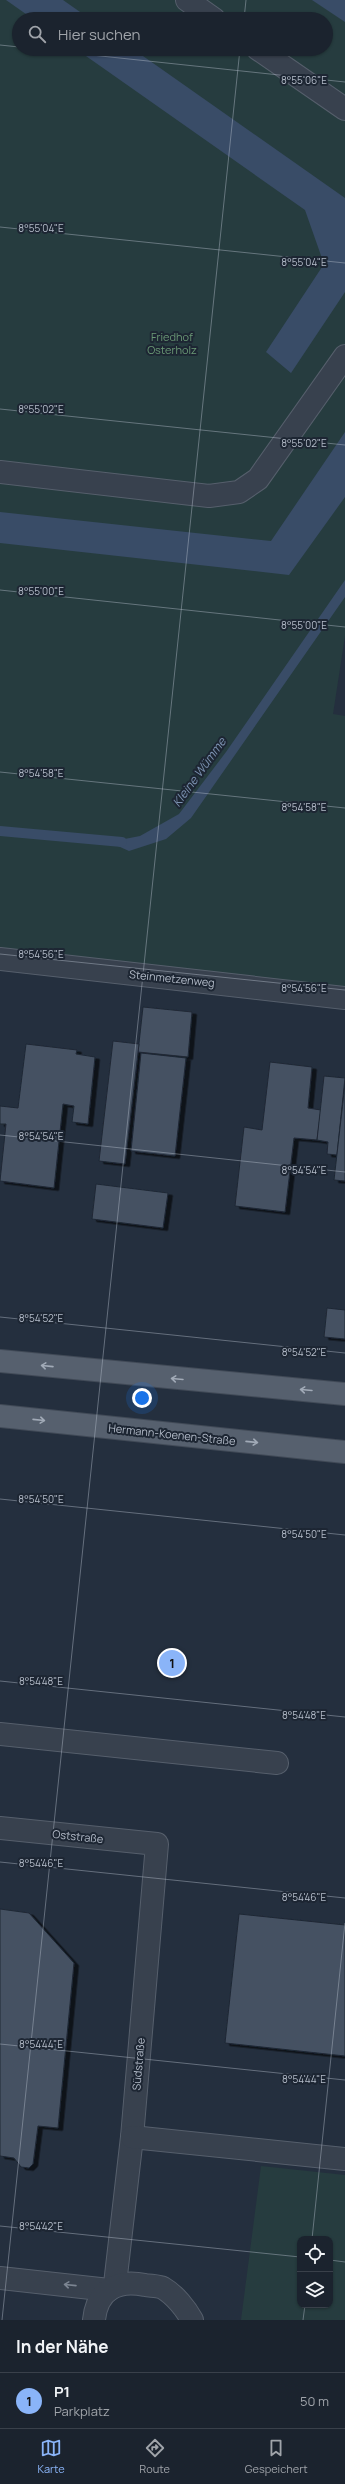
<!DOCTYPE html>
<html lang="de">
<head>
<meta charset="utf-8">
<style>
  body { margin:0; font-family:Manrope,sans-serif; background:#282f3a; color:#f1f3f6 }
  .controls { position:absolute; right:12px; bottom:12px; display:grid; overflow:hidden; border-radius:8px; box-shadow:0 1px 3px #0004 }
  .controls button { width:36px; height:36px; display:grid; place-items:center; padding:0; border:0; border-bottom:1px solid #39404a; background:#1b232e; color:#f1f3f6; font:20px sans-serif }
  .you { position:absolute; left:142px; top:1398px; width:14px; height:14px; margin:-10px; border:3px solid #fff; border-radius:50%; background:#1a73e8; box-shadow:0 0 0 6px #1a73e833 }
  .badge { display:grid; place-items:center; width:26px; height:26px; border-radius:50%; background:#8ab4f8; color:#111; font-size:13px; font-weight:700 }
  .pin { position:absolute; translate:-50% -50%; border:2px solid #fff; box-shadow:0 1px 4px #0006 }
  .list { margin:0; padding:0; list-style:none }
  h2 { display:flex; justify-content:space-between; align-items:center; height:52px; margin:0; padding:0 16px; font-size:17px }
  h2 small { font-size:13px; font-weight:400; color:#a0a4aa }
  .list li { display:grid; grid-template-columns:26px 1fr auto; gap:12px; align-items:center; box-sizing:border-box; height:56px; padding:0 16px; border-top:1px solid #39404a }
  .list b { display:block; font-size:15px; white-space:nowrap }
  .list p { margin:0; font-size:13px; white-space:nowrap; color:#a0a4aa }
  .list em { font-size:13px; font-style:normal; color:#a0a4aa }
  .icon { flex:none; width:22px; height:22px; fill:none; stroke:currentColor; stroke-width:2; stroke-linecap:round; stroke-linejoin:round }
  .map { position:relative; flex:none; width:345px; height:2320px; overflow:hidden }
  .search { position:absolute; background:#1b232e; box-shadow:0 1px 3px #0004; left:12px; right:12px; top:12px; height:44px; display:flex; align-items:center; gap:10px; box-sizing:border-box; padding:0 14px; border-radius:22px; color:#a0a4aa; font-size:15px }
  .sheet { height:108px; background:#1b232e }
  nav { display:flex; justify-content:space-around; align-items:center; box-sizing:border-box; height:56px; border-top:1px solid #39404a; background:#1b232e; font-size:11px; color:#a0a4aa }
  nav a { display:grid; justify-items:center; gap:2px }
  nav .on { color:#8ab4f8 }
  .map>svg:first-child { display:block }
  .green { fill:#263c3f; fill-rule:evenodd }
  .water { fill:#394c67 }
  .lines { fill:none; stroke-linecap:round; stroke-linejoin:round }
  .stream { stroke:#394c67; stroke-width:10 }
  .building { fill:#455162; stroke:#1f2835; filter:url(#shadow) }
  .minor-casing { stroke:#565f6c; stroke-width:24 }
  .major-casing { stroke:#414a57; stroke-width:24 }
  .minor { stroke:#38414e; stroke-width:22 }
  .major { stroke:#56606e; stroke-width:22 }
  .oneway { stroke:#a1aab7 }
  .oneway2 { stroke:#7c8592 }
  .ticks { fill:none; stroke:#b4bcc9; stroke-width:1; stroke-opacity:0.45 }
  .labels { text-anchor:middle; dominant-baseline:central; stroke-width:4; stroke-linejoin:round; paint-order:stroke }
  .park-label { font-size:11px; fill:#6b9a76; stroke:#1d2633 }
  .street-label { font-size:11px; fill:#b4bcc9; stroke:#1d2633 }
  .water-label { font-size:12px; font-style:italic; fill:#7c92b1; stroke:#1d2633 }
  .ticks-label { font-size:10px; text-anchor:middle; fill:#b4bcc9; stroke:#1d2633; stroke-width:4; stroke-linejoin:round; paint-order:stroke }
</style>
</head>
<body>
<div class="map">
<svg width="345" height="2320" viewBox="0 0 345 2320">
  <defs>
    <filter id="shadow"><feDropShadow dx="4.5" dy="2.5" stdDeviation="0" flood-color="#0009"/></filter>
  </defs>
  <rect width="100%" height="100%" fill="#242f3e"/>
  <g class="green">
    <path d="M0 0H345V636L333 714 345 716V1009L0 968ZM19 19H326V49H19Z"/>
    <path d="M261 2166 345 2175V2320H241ZM300 2239H330V2305H300Z"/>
  </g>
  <g class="water">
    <path d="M6 0H63L90 19H33Z"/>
    <path d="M312 0H345V22Z"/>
    <path d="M76 49H133L345 198V292L291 373 266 352 324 264 305 210Z"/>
    <path d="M345 432V497L289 575 0 543V512L271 541Z"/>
    <path d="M345 580V597L191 818 166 839 129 851 109 842 140 836 179 814 226 752Z"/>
  </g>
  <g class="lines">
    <path class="stream" d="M0 831 122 842"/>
  </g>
  <g class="building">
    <path d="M143 1007 192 1012 188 1057 138 1052Z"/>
    <path d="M113 1041 139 1044 125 1164 99 1161Z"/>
    <path d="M26 1044 77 1050 76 1054 95 1057 88 1124 72 1122 74 1106 63 1104 54 1188 0 1181 6 1124H0V1106L18 1108Z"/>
    <path d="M141 1053 186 1058 175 1156 131 1151Z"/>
    <path d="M270 1062 312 1067 308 1108 321 1110 317 1140 294 1138 285 1212 235 1206 244 1127 262 1130Z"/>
    <path d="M324 1076 345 1078 337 1155 327 1154 328 1142 317 1140Z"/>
    <path d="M345 1084V1181L334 1180Z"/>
    <path d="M96 1184 168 1193 163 1228 92 1219Z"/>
    <path d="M327 1308 345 1310V1339L324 1337Z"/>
    <path d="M0 1909 29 1913 74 1963 58 2128 38 2126 33 2164 29 2168 21 2167 14 2158 0 2156Z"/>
    <path d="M239 1914 345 1925V2056L225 2043Z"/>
  </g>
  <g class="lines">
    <defs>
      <g id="minor">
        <path d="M187 0 214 19"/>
        <path d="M258 49 345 109"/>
        <path d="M0 472 209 496 239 492 258 479 345 356"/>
        <path d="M0 959 345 998"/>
        <path d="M0 1734 277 1763"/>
        <path d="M0 1828 157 1844 132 2137 115 2284"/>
        <path d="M132 2137 345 2159"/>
        <path d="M0 2278 109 2290"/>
        <path d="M94 2320C97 2290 117 2279 145 2285 151 2286 159 2286 163 2288 175 2295 186 2309 192 2320"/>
      </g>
      <g id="major">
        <path d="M0 1361 345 1394"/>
        <path d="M0 1416 345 1452"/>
      </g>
    </defs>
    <use href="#minor" class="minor-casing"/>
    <use href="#major" class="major-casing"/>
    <use href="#minor" class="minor"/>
    <use href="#major" class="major"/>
  </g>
  <defs><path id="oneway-shaft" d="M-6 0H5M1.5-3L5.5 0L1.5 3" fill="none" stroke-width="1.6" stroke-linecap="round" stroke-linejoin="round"/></defs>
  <g class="oneway">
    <use href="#oneway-shaft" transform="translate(47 1366) rotate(-174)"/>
    <use href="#oneway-shaft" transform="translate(177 1379) rotate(-175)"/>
    <use href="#oneway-shaft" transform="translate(306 1390) rotate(-175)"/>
    <use href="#oneway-shaft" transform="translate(39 1420) rotate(6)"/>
    <use href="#oneway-shaft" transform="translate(252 1442) rotate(6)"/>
  </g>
  <use class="oneway2" href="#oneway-shaft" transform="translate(70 2285) rotate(-174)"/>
  <path class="ticks" d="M244 19 246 0M0 45 19 47M35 49 345 82M0 227 345 263M0 409 345 445M0 590 345 627M0 772 345 808M0 954 345 990M0 1135 345 1172M0 1317 345 1353M0 1499 345 1535M0 1681 345 1717M0 1862 345 1898M0 2044 345 2080M0 2226 300 2257M312 2239 345 1923M330 2260 345 2262M2 2320 240 49M303 2320 305 2305"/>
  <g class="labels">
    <g class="park-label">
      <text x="172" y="336">Friedhof<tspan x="172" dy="13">Osterholz</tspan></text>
    </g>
    <g class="street-label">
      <text transform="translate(172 978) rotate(6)">Steinmetzenweg</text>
      <text transform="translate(172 1434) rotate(6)">Hermann-Koenen-Straße</text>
      <text transform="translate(78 1836) rotate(6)">Oststraße</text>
      <text transform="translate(138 2064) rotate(-85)">Südstraße</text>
    </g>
    <g class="water-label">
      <text transform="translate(199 772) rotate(-54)">Kleine Wümme</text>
    </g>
  </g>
  <g class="ticks-label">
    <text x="304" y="84">8°55'06"E</text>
    <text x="41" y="232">8°55'04"E</text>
    <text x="304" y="266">8°55'04"E</text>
    <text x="41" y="413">8°55'02"E</text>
    <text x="304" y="447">8°55'02"E</text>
    <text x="41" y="595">8°55'00"E</text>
    <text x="304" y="629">8°55'00"E</text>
    <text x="41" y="777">8°54'58"E</text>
    <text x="304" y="811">8°54'58"E</text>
    <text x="41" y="958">8°54'56"E</text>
    <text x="304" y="992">8°54'56"E</text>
    <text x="41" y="1140">8°54'54"E</text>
    <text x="304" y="1174">8°54'54"E</text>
    <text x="41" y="1322">8°54'52"E</text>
    <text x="304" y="1356">8°54'52"E</text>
    <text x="41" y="1503">8°54'50"E</text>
    <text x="304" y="1538">8°54'50"E</text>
    <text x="41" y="1685">8°54'48"E</text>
    <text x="304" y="1719">8°54'48"E</text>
    <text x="41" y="1867">8°54'46"E</text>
    <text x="304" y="1901">8°54'46"E</text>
    <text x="41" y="2048">8°54'44"E</text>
    <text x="304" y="2083">8°54'44"E</text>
    <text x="41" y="2230">8°54'42"E</text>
  </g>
</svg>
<div class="controls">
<button><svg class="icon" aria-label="locate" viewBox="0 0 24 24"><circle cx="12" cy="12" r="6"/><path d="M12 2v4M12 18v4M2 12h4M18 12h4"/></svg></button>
<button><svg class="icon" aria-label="layers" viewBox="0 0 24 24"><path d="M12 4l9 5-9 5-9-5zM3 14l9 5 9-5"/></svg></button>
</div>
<div class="you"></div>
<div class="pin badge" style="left:172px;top:1663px">1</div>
<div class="search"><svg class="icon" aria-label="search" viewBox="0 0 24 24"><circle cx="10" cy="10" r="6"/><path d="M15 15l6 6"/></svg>Hier suchen</div>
</div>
<section class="sheet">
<h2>In der Nähe<small></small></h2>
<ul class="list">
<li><span class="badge">1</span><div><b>P1</b><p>Parkplatz</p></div><em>50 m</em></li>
</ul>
</section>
<nav>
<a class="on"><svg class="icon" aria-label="map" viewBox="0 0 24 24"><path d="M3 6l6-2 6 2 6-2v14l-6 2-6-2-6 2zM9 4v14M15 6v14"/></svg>Karte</a>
<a><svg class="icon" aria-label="directions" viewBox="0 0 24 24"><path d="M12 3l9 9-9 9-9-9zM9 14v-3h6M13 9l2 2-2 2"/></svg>Route</a>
<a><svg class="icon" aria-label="saved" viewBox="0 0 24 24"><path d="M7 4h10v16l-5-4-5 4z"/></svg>Gespeichert</a>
</nav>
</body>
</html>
